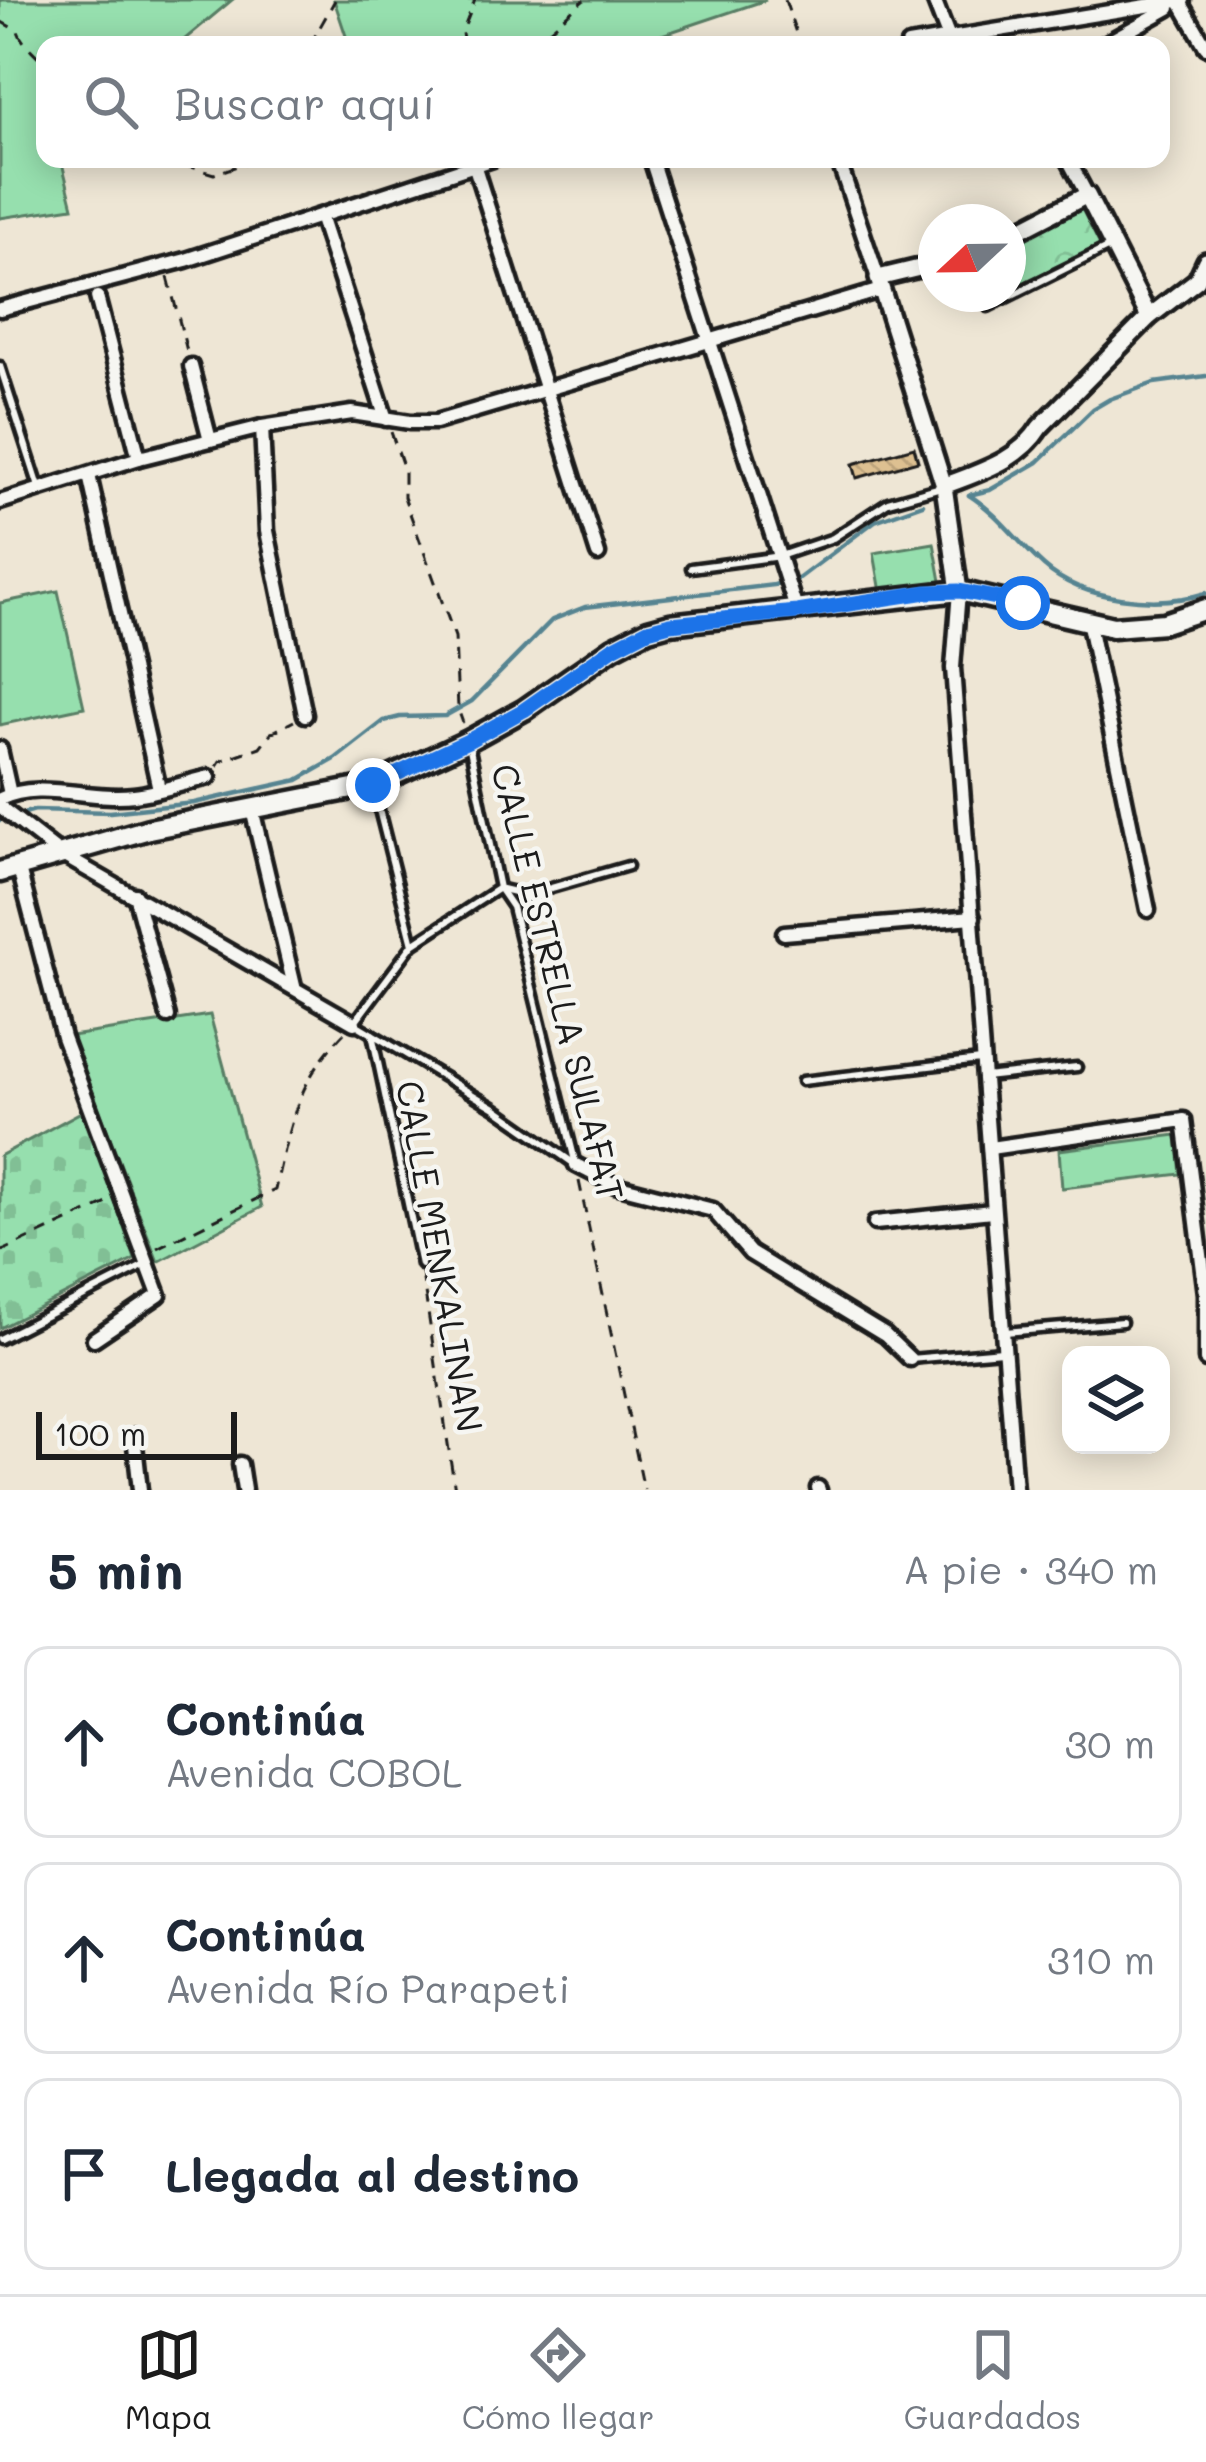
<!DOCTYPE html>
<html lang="es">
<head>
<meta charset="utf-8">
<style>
  body { margin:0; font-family:Mali,sans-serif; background:#f6f6f7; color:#1f2937 }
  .controls { position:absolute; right:36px; bottom:36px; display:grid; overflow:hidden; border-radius:24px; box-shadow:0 6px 30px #0003 }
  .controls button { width:108px; height:108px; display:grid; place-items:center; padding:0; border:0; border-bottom:3px solid #e0e1e3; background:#fff; color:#1f2937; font:60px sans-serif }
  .compass { position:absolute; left:918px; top:204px; width:108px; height:108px; border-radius:50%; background:#fff; box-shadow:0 6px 30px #0003; rotate:248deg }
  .scale { position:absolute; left:36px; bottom:30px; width:201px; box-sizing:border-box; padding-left:12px; border:6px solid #1c1c1c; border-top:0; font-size:33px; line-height:42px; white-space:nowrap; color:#1c1c1c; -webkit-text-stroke:9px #f6f6f2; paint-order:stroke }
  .stop { position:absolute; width:36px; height:36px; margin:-27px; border:9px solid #1a73e8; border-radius:50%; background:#fff }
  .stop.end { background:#1a73e8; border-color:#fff; box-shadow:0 3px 12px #0008 }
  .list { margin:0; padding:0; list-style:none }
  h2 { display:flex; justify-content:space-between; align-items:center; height:156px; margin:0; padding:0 48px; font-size:51px }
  h2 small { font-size:39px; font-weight:400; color:#747a83 }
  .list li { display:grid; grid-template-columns:78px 1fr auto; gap:36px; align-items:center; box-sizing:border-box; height:192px; margin:0 24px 24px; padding:0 24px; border:3px solid #e0e1e3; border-radius:24px }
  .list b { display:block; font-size:45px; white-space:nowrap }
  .list p { margin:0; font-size:39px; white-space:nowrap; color:#747a83 }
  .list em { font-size:39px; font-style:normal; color:#747a83 }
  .icon { flex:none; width:66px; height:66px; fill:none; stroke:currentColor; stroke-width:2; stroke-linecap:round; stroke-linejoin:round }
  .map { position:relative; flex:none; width:1206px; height:1490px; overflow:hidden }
  .search { position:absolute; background:#fff; box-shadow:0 6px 30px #0003; left:36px; right:36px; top:36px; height:132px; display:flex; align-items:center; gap:30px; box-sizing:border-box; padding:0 42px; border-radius:24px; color:#747a83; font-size:45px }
  .sheet { height:804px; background:#fff }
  nav { display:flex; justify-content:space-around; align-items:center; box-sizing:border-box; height:168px; border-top:3px solid #e0e1e3; background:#fff; font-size:33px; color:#747a83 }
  nav a { display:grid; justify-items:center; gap:6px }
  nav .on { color:#1c1c1c }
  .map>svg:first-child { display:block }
  .grass { fill:#96dfae; stroke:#597e65; stroke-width:3 }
  .cemetery { fill:url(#cemetery-stones); stroke:#597e65; stroke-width:3 }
  .park { fill:url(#park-crowns); stroke:#597e65; stroke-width:3 }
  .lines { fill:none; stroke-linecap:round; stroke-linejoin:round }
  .stream { stroke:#578491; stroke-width:4.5 }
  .building { fill:url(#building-back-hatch); stroke:#1c1c1c; stroke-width:3 }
  .service-casing { stroke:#1c1c1c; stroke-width:15 }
  .minor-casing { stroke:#1c1c1c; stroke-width:21 }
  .tertiary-casing { stroke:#1c1c1c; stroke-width:24 }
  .secondary-casing { stroke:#1c1c1c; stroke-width:27 }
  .path { stroke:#1c1c1c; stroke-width:3; stroke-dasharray:12 9; stroke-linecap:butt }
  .service { stroke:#f6f6f2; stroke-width:6 }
  .minor { stroke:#f6f6f2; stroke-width:12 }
  .tertiary { stroke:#f6f6f2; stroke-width:15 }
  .secondary { stroke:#f6f6f2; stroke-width:18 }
  .route { stroke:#1a73e8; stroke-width:15 }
  .labels { text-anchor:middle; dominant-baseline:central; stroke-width:9; stroke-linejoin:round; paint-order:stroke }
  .street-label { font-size:36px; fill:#1c1c1c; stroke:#f6f6f2 }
</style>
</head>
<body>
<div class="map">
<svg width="1206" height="1490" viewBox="0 0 1206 1490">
  <defs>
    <pattern id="cemetery-stones" width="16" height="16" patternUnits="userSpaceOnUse" patternTransform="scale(3)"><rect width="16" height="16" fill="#96dfae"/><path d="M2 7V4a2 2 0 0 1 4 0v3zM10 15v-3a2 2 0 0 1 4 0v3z" fill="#81bf95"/></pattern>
    <pattern id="park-crowns" width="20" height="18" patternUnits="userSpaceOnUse" patternTransform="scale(3)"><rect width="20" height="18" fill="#96dfae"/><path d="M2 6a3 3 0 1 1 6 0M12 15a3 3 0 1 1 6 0" fill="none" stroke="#81bf95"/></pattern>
    <pattern id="building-back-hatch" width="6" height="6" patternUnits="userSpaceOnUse" patternTransform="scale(3)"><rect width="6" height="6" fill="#ddc091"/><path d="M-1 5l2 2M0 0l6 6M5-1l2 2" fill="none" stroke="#bda47c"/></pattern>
  </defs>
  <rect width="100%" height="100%" fill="#eee6d5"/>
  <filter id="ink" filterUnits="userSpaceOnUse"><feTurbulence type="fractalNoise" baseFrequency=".00833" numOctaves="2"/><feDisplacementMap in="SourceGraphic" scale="24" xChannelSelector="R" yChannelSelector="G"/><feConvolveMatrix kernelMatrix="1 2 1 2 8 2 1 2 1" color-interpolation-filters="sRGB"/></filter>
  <g filter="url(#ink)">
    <g class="grass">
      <path d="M0 0H232L178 45H45V159H61L73 207 0 218Z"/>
      <path d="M334 0H766L632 45H349Z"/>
      <path d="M934 543 941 581 881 592 874 553Z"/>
      <path d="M58 591 84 707 0 725V603Z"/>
      <path d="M210 1015 262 1207 158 1262 71 1036Z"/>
      <path d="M1177 1135 1181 1174 1062 1188 1059 1150Z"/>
    </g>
    <path class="cemetery" d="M83 1111 135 1259 0 1328V1156Z"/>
    <path class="park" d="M1082 209 1100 245 1008 290V245Z"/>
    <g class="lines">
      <g class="stream">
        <path d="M969 495C1000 515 1017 542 1044 566 1083 601 1158 608 1206 593"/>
        <path d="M969 495 990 490 1038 462 1093 409 1110 399 1154 383 1206 376"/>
        <path d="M0 820 35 810 110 812 194 803 298 780 335 759 384 721 400 717 445 716 472 701 552 620 585 607 774 585 798 579 875 521 923 504"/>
      </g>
    </g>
    <path class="building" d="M914 447 918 461 857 478 853 464Z"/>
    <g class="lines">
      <defs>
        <g id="service">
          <path d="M988 307 1109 247"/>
          <path d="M0 366 39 487"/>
          <path d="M691 568 780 556 833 538 888 502 941 487"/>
          <path d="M469 744 499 888 512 907 576 1165"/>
          <path d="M374 790 413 944"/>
          <path d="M499 888 413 944 354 1023 495 1108 576 1165"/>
          <path d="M502 889 527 895 628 866"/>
          <path d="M372 1034 421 1265"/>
          <path d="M985 1077 1077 1067"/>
          <path d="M802 1081 980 1060"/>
          <path d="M1005 1332 1122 1322"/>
          <path d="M0 1339 145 1265"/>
          <path d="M910 1359 1002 1351"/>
        </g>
        <g id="minor">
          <path d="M934 0 948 36"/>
          <path d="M1179 0 1206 47"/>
          <path d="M908 45 1183 0"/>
          <path d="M1103 45 1169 8"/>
          <path d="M651 159 797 612"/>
          <path d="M838 159 878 278"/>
          <path d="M1068 159 1087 195"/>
          <path d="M474 164 598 554"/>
          <path d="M321 219 386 419"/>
          <path d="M97 297 139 458"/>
          <path d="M0 309 186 260 493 159"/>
          <path d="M191 366 210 440"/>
          <path d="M262 427 267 531 305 715"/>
          <path d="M89 475 159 789"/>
          <path d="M0 502 139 458 262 427 352 413 410 422H436L881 290"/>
          <path d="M959 591 953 668 1015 1490"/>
          <path d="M1088 620 1148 910"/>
          <path d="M0 749 10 794"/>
          <path d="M0 799C40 779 91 801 134 795 159 792 184 783 209 777"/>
          <path d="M0 807 59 853 354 1023"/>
          <path d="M252 809 294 986"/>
          <path d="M18 865 63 1037 159 1295 94 1339"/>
          <path d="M135 895 168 1016"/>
          <path d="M784 933 973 917"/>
          <path d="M990 1148 1184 1120 1206 1294V1360"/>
          <path d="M576 1165 615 1185 713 1210 750 1253 885 1335 910 1359"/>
          <path d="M875 1223 992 1211"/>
          <path d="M134 1436 140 1490"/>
          <path d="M240 1464 244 1490"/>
          <path d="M818 1488 819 1490"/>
        </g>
        <g id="tertiary">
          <path d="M1008 236 1087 195 1149 317"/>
          <path d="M936 264 878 278 944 486 959 591"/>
          <path d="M944 486C979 472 1019 461 1040 427L1149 317 1197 280 1206 261"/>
        </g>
        <path id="secondary" d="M0 872 149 829 373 785 468 741 524 710 613 648 648 630 670 624 959 591 1113 627 1164 623 1206 609"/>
      </defs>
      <use href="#service" class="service-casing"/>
      <use href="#minor" class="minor-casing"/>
      <use href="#tertiary" class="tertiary-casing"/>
      <use href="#secondary" class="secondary-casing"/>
      <g class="path">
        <path d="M785 0 800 45"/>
        <path d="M0 21 18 31C23 47 38 52 45 67"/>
        <path d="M310 45 335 0"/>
        <path d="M464 45 462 33 475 0"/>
        <path d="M532 45 584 0"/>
        <path d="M164 159 214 174 258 159"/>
        <path d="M168 277 188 355"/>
        <path d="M391 432 404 469V497L455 637 458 709 463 723"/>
        <path d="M217 766 220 761 260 747 271 733 294 721"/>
        <path d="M579 1181 644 1490"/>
        <path d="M157 1248 275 1190C289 1127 297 1080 345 1032"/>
        <path d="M0 1252 107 1203"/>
        <path d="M422 1273 455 1490"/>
      </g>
      <use href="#service" class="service"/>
      <use href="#minor" class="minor"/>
      <use href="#tertiary" class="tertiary"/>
      <use href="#secondary" class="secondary"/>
    </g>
  </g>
  <g class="lines" filter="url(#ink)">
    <path class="route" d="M373 785 468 741 524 710 613 648 648 630 670 624 797 612 927 592 959 591 1023 603"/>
  </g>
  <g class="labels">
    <g class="street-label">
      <text transform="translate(559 982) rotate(76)">CALLE ESTRELLA SULAFAT</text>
      <text transform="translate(441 1256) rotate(80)">CALLE MENKALINAN</text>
    </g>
  </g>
</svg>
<div class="controls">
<button><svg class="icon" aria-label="layers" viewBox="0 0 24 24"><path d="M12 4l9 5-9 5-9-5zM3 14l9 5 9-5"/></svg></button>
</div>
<svg class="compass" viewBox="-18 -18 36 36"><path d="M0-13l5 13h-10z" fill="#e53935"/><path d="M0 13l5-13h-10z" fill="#747a83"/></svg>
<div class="scale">100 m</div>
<div class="stop" style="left:1023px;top:603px"></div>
<div class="stop end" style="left:373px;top:785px"></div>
<div class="search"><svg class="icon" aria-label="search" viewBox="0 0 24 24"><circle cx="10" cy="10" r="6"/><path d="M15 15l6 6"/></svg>Buscar aquí</div>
</div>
<section class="sheet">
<h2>5 min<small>A pie · 340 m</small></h2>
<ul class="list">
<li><svg class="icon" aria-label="ahead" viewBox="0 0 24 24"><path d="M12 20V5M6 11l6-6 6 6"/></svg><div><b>Continúa</b><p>Avenida COBOL</p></div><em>30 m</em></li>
<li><svg class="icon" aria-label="ahead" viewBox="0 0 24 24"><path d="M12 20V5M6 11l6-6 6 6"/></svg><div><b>Continúa</b><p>Avenida Río Parapeti</p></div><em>310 m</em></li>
<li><svg class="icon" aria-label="arrive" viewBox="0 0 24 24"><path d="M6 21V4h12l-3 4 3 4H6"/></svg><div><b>Llegada al destino</b></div></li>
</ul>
</section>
<nav>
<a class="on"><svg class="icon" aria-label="map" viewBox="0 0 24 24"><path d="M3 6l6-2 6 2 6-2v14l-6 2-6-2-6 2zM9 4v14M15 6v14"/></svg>Mapa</a>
<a><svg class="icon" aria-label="directions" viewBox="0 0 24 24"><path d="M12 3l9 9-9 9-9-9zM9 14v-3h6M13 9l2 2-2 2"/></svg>Cómo llegar</a>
<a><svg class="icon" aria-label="saved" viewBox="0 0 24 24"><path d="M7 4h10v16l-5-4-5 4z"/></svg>Guardados</a>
</nav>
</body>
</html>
